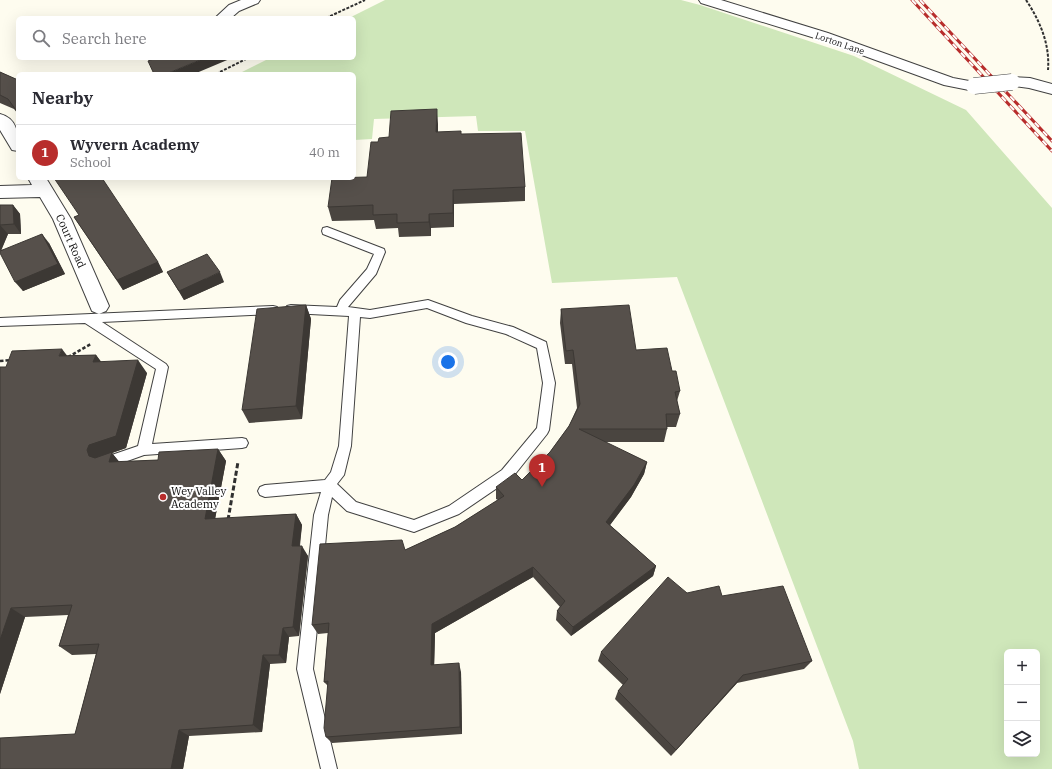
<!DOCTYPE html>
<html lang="en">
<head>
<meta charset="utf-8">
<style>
  body { margin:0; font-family:"IBM Plex Serif",serif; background:#f7f7f7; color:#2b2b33 }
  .controls { position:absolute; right:12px; bottom:12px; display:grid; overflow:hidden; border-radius:6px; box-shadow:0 4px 16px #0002 }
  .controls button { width:36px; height:36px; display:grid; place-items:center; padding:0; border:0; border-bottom:1px solid #e1e1e2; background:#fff; color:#2b2b33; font:20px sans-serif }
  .you { position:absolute; left:448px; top:362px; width:14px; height:14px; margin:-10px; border:3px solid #fff; border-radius:50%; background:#1a73e8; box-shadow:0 0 0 6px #1a73e833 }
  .badge { display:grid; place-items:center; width:26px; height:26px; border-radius:50%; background:#b82d2c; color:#fff; font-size:13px; font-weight:700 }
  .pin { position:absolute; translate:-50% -33px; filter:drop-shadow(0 1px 2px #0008) }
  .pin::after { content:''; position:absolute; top:21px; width:14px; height:12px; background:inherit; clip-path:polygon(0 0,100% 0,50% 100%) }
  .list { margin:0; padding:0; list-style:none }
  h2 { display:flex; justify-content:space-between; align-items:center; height:52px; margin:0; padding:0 16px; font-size:17px }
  h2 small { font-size:13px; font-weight:400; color:#7c7c81 }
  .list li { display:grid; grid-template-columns:26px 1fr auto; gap:12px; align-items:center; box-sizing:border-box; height:56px; padding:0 16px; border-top:1px solid #e1e1e2 }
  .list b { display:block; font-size:15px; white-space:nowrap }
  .list p { margin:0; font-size:13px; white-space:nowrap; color:#7c7c81 }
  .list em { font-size:13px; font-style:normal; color:#7c7c81 }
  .icon { flex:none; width:22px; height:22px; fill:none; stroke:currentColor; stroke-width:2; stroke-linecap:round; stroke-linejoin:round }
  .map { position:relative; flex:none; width:1052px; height:769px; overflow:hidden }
  .search { position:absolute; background:#fff; box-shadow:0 4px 16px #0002; left:16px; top:16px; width:340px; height:44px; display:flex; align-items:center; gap:10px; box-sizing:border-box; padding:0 14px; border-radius:6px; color:#7c7c81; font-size:15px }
  .panel { position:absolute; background:#fff; box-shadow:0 4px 16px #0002; left:16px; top:72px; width:340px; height:108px; border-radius:6px }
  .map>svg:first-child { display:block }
  .green { fill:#cfe7ba; fill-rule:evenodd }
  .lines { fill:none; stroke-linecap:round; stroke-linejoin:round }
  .service-casing { stroke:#414141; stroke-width:2 }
  .minor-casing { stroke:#414141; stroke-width:2 }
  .path-far2 { stroke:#303030; stroke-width:2; stroke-dasharray:3 1.5; stroke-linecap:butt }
  .path-far1 { stroke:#303030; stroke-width:2.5; stroke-dasharray:3.5 2; stroke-linecap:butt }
  .path { stroke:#303030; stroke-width:3; stroke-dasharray:5 2.5; stroke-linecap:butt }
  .service { fill:#fff; fill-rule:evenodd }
  .minor { fill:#fff; fill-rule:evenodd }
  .rail-casing { stroke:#b82d2c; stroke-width:3 }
  .rail { stroke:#fff; stroke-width:2; stroke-dasharray:6; stroke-linecap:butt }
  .minor-bridge-casing { stroke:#414141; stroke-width:17; stroke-linecap:butt }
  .minor-bridge { stroke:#fff; stroke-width:16 }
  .wall { fill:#4a4540 }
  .shaded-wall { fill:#3c3834 }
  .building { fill:#56504b; stroke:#3c3834 }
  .poi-dot { fill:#b82d2c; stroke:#fff; stroke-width:1.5 }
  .labels { text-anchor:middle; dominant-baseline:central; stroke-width:4; stroke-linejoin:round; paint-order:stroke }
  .far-street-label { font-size:9px; fill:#0e0e0e; stroke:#fff }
  .street-label { font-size:11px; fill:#0e0e0e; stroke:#fff }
  .poi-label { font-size:11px; fill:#0e0e0e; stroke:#fff; text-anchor:start }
</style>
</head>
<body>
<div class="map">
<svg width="1052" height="769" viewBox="0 0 1052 769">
  <rect width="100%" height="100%" fill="#fefcef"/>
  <path class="green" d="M385 0H681L700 5 854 56 966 110 1052 208V769H859L853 741 677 277 552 283 525 131H478L476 116 374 119 372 139 354 140V74H238L270 58H354V18H349ZM1007 652H1037V754H1007Z"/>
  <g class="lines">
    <defs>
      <g id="service">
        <path d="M327 227 384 249 385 252 376 274 348 307 370 310 428 300 472 316 513 327 546 342 555 383 549 430 547 434 512 478 459 514 414 532 347 511 332 497 328 515 313 669 337 769H321L297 669 314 515 321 492 265 497 260 495 258 491 260 487 265 485 325 480 331 472 339 446 349 316 291 313 287 312 285 309 287 306 291 305 337 307 340 300 367 269 374 254 323 234 322 231 323 228ZM427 308 466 323 506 334 537 348 543 383 537 428 502 470 449 506 414 520 356 502 337 484 344 475 351 446 360 317 370 318Z"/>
        <path d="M273 306 277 307 279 310 277 313 273 314 102 322 166 364 168 367 152 444 242 438 246 439 248 443 246 447 242 448 144 455 105 469 100 467 99 463 100 459 138 446 156 369 85 323 0 326V318Z"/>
      </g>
      <g id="minor">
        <path d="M241 0H260L258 3 239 11 231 18H215L229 5Z"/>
        <path d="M699 0H721L828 33 953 78 980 83 982 86 980 89 974 91 944 85 818 39 701 3Z"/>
        <path d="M1012 77 1030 78 1052 84V94L1029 88 1006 85 1004 82 1006 79Z"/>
        <path d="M0 114C19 119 18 136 18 151L12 150 0 130Z"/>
        <path d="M28 178H46L71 219 109 306 106 311 99 314 92 311 53 219 40 197 0 198V186L32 185Z"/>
      </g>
    </defs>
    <use href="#service" class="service-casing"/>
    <use href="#minor" class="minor-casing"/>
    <g class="path-far2">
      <path d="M1026 0C1040 21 1050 44 1048 70"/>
      <path d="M326 18 365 0"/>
      <path d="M216 74 248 58"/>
    </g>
    <g class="path-far1">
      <path d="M68 357 91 344"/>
      <path d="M0 361 11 360"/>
    </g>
    <path class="path" d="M228 520 238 462"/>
    <use href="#service" class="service"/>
    <use href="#minor" class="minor"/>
    <defs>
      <g id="rail">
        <path d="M912 0 1052 151"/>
        <path d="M920 0 1052 141"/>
      </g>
    </defs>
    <use href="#rail" class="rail-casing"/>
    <use href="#rail" class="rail"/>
    <defs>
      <path id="minor-bridge" d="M974 86 1012 82"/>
    </defs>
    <use href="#minor-bridge" class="minor-bridge-casing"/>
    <use href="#minor-bridge" class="minor-bridge"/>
  </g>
  <g class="wall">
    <path d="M0 72 18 80V114L14 109 0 103Z"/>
    <path d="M438 124V132L462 134 525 187V201L454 204V227L431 228V236L399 237 398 228 376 229 374 220 332 221 328 207 367 177 378 142 389 137Z"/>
    <path d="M0 205H13L20 214 21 234H8L1 250 49 243 65 274 23 291 0 250Z"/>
    <path d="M78 216 158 262 163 272 123 290 74 217Z"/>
    <path d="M167 272 224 282 184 300 173 282Z"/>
    <path d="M306 305 311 319 302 419 249 423 242 410Z"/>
    <path d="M561 309 636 350 672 371 680 391 677 401 680 414 676 427H667V429L664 442H604L647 462 644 474 631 497 610 525 656 566 653 576 571 636 556 620 557 611 560 607 533 577 435 633 434 665 461 672 462 734 332 743 326 737 328 686 324 682 328 633 318 634 312 625 405 550 455 527 498 500 496 499V487L522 480 550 452 569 426 577 408 572 364H565L560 323Z"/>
    <path d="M96 355 101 362 147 373 126 448 112 453 119 462 158 460 218 449 226 461 215 519 296 514 302 525 300 546 308 556 299 636 289 637 286 663 270 664 262 732 189 736 183 769H0L75 734 96 654 72 655 59 646 68 615 25 617 0 694V367H6L67 356Z"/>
    <path d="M687 593 722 596 812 661 804 669 737 683 671 756 615 699 618 691 623 685 598 661 601 652Z"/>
  </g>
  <g class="shaded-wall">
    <path d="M205 58H232L194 74H166Z"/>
    <path d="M437 109 438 124V147L436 132Z"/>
    <path d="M453 190 454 204V227L453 213Z"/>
    <path d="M13 205 20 214 21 234 14 224Z"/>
    <path d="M429 214 431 228V236L429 222Z"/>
    <path d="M0 225 8 234 1 251 0 250Z"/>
    <path d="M42 234 49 243 65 274 23 291 15 282Z"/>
    <path d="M158 262 163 272 123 290 117 280Z"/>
    <path d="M220 272 224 282 184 300 179 291Z"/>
    <path d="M306 305 311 319 302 419 296 406Z"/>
    <path d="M62 349 72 362 59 356Z"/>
    <path d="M96 355 106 368 93 362Z"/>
    <path d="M138 360 147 373 126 448 112 453 122 465 119 474 98 463 89 456 87 450 89 445Z"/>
    <path d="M218 449 226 461 213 530 205 519Z"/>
    <path d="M647 462 644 474 631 497 604 533 606 522Z"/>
    <path d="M296 514 302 525 298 557 292 546Z"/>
    <path d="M302 546 308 556 299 636 293 627Z"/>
    <path d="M656 566 653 576 571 636 573 627Z"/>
    <path d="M533 567V577L435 633 434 673 431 665 432 624Z"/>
    <path d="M11 608 25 617 0 694V640Z"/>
    <path d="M283 628 289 637 286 663 279 655Z"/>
    <path d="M263 655 270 664 262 732 253 725Z"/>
    <path d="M459 663 461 672 462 734 460 727Z"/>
    <path d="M743 675 737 683 671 756 676 750Z"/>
    <path d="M179 730 189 736 183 769H171Z"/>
  </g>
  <g class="building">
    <path d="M156 58H205L166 74H154L148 61Z"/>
    <path d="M0 72 18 80V113L8 99 0 95Z"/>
    <path d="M437 109 436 132 461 131V134L521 133 525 187 453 190V213L429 214V222L397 223V214L373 215V205L328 207 332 178 367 177 371 142H378L379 138 389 137 391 111Z"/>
    <path d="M54 178H102L158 262 117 280 74 217 79 215Z"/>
    <path d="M0 205H13L14 224 0 225Z"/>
    <path d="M42 234 58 264 15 282 0 253V251Z"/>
    <path d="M207 254 220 272 179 291 167 272Z"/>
    <path d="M306 305 296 406 242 410 257 309Z"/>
    <path d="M629 305 636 350 667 348 672 371H676L680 391 675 392 680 414H666L667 429H579L647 462 634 485 606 522 656 566 573 627 557 611 565 601 533 567 432 624 431 665 459 663 460 727 326 737 324 728 328 681 324 682 329 623 312 625 320 544 402 540 405 550 455 527 504 496 496 487 515 473 522 480 550 452 569 426 580 404 573 350 566 351 561 309Z"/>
    <path d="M62 349 59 356 96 355 93 362 138 360 116 436 89 445 87 450 89 456 95 458 112 452 109 462 158 460 159 452 218 449 205 519 296 514 292 546H302L293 627 283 628 279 655H263L253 725 179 730 171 769H0V738L75 734 99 644 59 646 72 605 11 608 0 640V367H6L12 351Z"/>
    <path d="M668 577 687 593 719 586 722 596 783 586 812 661 743 675 676 750 618 691 628 679 601 652Z"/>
  </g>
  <circle class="poi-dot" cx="163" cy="497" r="4"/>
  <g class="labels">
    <g class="far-street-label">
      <text transform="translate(840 43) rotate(19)">Lorton Lane</text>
    </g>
    <g class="street-label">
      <text transform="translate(71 241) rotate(66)">Court Road</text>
    </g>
    <g class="poi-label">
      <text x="171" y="491">Wey Valley<tspan x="171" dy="13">Academy</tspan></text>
    </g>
  </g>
</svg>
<div class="controls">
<button>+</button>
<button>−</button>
<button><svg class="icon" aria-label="layers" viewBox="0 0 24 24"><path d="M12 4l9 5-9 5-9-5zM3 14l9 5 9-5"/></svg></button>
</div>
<div class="you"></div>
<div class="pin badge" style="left:542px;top:487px">1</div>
<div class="search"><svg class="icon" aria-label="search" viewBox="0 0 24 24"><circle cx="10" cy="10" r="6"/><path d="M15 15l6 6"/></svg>Search here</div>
<section class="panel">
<h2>Nearby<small></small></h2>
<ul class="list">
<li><span class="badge">1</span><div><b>Wyvern Academy</b><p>School</p></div><em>40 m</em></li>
</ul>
</section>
</div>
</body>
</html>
